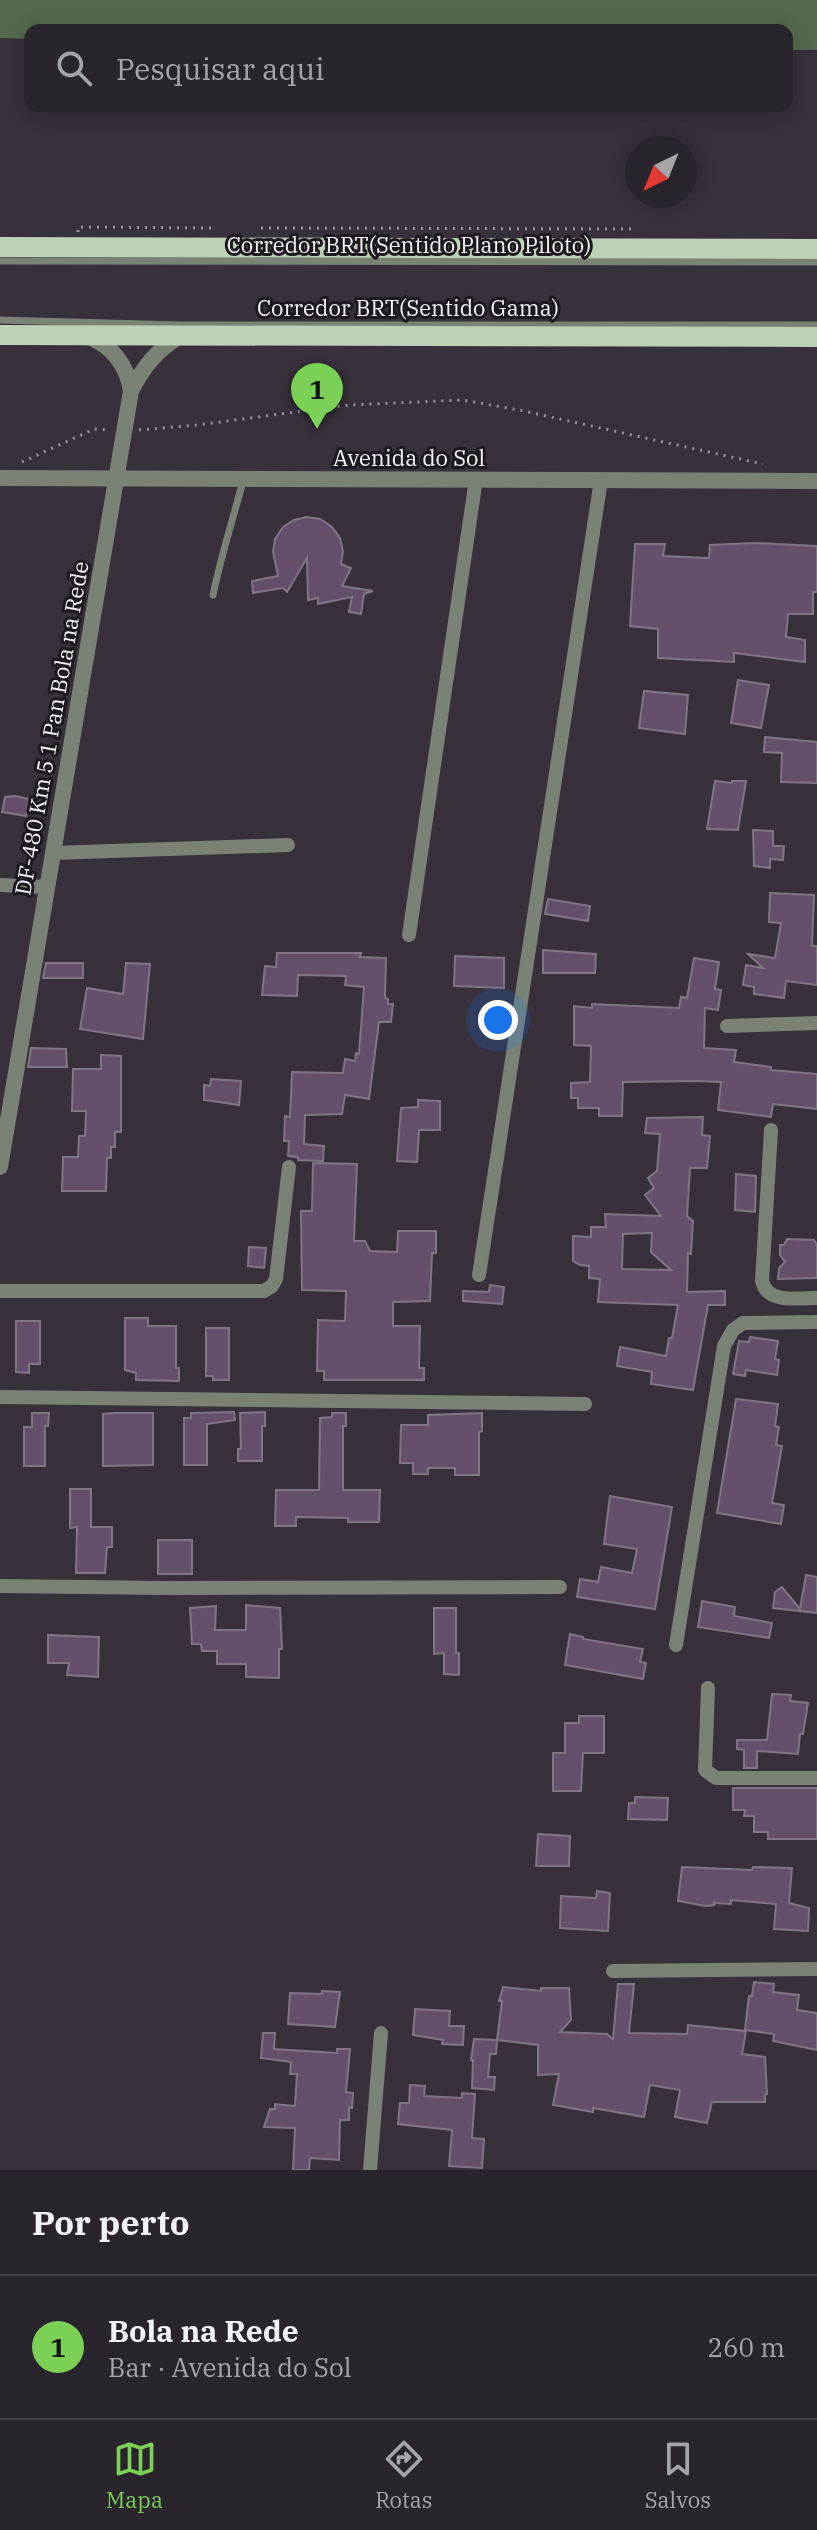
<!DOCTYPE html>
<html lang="pt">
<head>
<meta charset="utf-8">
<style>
  body { margin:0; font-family:"IBM Plex Serif",serif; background:#363038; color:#f1f3f6 }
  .compass { position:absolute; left:625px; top:136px; width:72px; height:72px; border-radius:50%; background:#2a242c; box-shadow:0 4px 20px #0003; rotate:223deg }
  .you { position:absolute; left:498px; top:1020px; width:28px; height:28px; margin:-20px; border:6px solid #fff; border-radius:50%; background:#1a73e8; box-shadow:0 0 0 12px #1a73e833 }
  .badge { display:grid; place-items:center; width:52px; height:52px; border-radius:50%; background:#7ad156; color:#111; font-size:26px; font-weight:700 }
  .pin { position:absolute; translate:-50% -66px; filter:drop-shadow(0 2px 4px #0008) }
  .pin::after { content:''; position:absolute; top:42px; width:28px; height:24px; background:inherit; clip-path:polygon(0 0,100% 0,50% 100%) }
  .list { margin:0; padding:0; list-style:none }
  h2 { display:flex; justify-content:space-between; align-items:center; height:104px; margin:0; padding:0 32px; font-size:34px }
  h2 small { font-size:26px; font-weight:400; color:#a5a4a9 }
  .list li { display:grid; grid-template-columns:52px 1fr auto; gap:24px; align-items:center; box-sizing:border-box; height:144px; padding:0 32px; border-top:2px solid #464148 }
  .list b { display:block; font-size:30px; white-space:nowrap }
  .list p { margin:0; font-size:26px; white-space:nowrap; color:#a5a4a9 }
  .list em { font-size:26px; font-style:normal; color:#a5a4a9 }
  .icon { flex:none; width:44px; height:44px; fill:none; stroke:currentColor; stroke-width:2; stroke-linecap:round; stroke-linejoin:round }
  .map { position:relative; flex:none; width:817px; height:2170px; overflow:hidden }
  .search { position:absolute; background:#2a242c; box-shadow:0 4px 20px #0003; left:24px; right:24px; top:24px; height:88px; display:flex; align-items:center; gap:20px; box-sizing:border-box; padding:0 28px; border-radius:16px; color:#a5a4a9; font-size:30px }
  .sheet { height:248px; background:#2a242c }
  nav { display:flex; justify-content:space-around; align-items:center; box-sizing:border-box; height:112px; border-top:2px solid #464148; background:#2a242c; font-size:22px; color:#a5a4a9 }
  nav a { display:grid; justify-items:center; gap:4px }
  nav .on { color:#7ad156 }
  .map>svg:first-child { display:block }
  .forest { fill:#54694d }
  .building { fill:#65506b; stroke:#807683; stroke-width:2; fill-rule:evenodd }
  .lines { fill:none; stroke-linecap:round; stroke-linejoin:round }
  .path { stroke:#99929b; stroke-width:3; stroke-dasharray:2 6; stroke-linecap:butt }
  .service { stroke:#798275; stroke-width:7 }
  .minor { stroke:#798275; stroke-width:14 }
  .tertiary { stroke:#798275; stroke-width:16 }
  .primary { stroke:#bdd1b6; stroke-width:20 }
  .labels { text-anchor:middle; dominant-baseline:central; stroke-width:6; stroke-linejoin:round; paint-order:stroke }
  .street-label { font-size:22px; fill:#f8f3fa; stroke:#1d191f }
</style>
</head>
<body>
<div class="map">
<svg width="817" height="2170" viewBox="0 0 817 2170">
  <rect width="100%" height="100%" fill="#38303b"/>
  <path class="forest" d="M0 0H817V50H787V30H30V39L0 38Z"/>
  <g class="building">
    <path d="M307 517 320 519 332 527 340 538 343 551 341 564 351 568 342 586 373 591 364 594 361 614 349 612 352 597 318 604V598L308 600 307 558 287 592 283 588 253 593 252 581 278 576 273 552 275 539 283 527 294 520Z"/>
    <path d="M755 543 817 546V592H813V614H788L786 637 805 640V662L734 653V662L658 658V629L630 626 635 544H665L663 556 709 558 710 545Z"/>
    <path d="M738 680 769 685 761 728 731 723Z"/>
    <path d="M644 691 688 695 685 734 639 728Z"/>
    <path d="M765 737 817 742V783L781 782 782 753 764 752Z"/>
    <path d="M715 781 732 783V781H746L738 830 707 829Z"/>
    <path d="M15 796 29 799 26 816 2 812 5 797Z"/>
    <path d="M753 830 773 831V846H784L783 860 770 859V868L754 866Z"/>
    <path d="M770 893 814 895 812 946H817V985L786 981 784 998 754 994V987L743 985 746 965 763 968 748 954 775 958 781 923 769 922Z"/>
    <path d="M548 899 590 906 588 921 545 914Z"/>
    <path d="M543 950 596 954 595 973H543Z"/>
    <path d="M277 953H361L360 957 386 958 385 998 388 999V1004H393L391 1022H379L369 1099 345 1095 342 1114 305 1115 304 1144 324 1146 323 1161 298 1160V1157L288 1156 289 1141H284L285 1116 290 1117 292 1072 343 1073 345 1059 355 1061 356 1053 359 1054 364 987 345 985 346 976 298 975 297 996 262 995 265 966 276 967Z"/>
    <path d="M455 956 504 958V988L454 986Z"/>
    <path d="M694 958 719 962 715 989 721 990 718 1010 705 1008 704 1048 736 1050 734 1062 771 1067V1070L817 1074V1109L773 1104 771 1117 718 1110 721 1082 696 1081 623 1082 622 1116H599V1108H578V1098H571V1083L590 1082 591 1046 574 1045V1006L592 1008V1004L679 1008 681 997 687 998Z"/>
    <path d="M46 963H83V978H43Z"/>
    <path d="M126 963 150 964 143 1039 80 1029 87 988 123 994Z"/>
    <path d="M31 1048 66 1049 67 1067H28Z"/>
    <path d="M101 1055 121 1056V1132H115V1147H111V1158H107L106 1191H62L63 1157H78L79 1136H85L86 1111H72L73 1069H101Z"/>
    <path d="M211 1079 241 1081 239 1105 204 1100V1085L210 1086Z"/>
    <path d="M418 1100 440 1101V1130H419L417 1162 397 1161 401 1108 418 1107Z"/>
    <path d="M703 1117 702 1135 710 1136 707 1168H690L687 1216 693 1221 691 1254 688 1253 687 1292 725 1291V1305H708L693 1390 651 1384 652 1372 617 1366 620 1347 666 1356 669 1338H672L678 1305 598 1302 600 1279 589 1278V1266L580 1265 573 1261V1236L591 1237V1227H606L605 1214 661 1216 645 1195 654 1188 648 1178 657 1171 660 1134 645 1133 647 1118ZM652 1233 651 1252 671 1270 622 1269 623 1234Z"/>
    <path d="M313 1163 357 1164 354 1241H365L370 1251 397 1252 398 1231H436V1253H432L430 1301 393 1302V1326H420L419 1368H424V1380H324V1371H317L318 1320 345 1321 346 1291 302 1290 301 1211H312Z"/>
    <path d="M736 1174 756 1176 755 1212 735 1210Z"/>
    <path d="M787 1239 814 1240 817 1245V1278L778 1279 779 1268 785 1262 780 1255V1245H784Z"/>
    <path d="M249 1247 266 1248 264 1268 248 1266Z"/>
    <path d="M490 1285 504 1287 502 1304 463 1301V1291L489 1292Z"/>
    <path d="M125 1318H148V1326H176V1368H179V1381L136 1380V1373L125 1370Z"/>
    <path d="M16 1321H40V1364H29V1373L16 1372Z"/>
    <path d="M206 1328H229V1380H213V1376H206Z"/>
    <path d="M750 1337 778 1341 775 1359 779 1360 777 1375 746 1370 745 1376 733 1374 739 1341 749 1342Z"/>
    <path d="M736 1399 778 1404 775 1426 779 1427 776 1445 782 1446 772 1503 784 1505 781 1524 717 1513Z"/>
    <path d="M234 1412 235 1420 207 1424V1465H184V1418H191V1413Z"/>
    <path d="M265 1412V1426H262V1461H238V1449H241L240 1413Z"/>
    <path d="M32 1413H49L48 1426H45V1466H24V1427H32Z"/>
    <path d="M115 1413H153V1465L103 1466V1414Z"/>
    <path d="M332 1413H346V1426H343V1490H380L379 1522H348V1518L296 1517V1526H275L276 1490H319L320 1418 332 1417Z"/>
    <path d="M482 1413V1431L479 1432V1475H455V1468H428V1474H413V1463H400L401 1425H428V1415Z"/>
    <path d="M70 1489H91V1527H112V1547H107L105 1573H76L77 1527 70 1528Z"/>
    <path d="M610 1496 672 1507 655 1609 577 1597 580 1579 598 1582 601 1567 632 1573 637 1549 604 1544Z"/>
    <rect x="158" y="1540" width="34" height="34"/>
    <path d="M806 1575 817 1577V1613L773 1608 775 1592 782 1587 800 1609Z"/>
    <path d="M702 1601 735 1607 734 1616 772 1623 769 1638 698 1627Z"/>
    <path d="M246 1605 280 1608 282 1649H279V1678L246 1677V1664H217V1651H202L201 1644H192L190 1608 216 1606 215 1630H246Z"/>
    <path d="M434 1608H456V1653H459V1675L444 1674V1653L434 1654Z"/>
    <path d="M570 1634 583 1637V1639L643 1649 640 1662 646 1663 643 1679 565 1665Z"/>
    <path d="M48 1635 99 1637 98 1677 67 1675 69 1663H48Z"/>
    <path d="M772 1694 791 1695 790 1701 808 1703 803 1734H800L798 1754 757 1751V1768H744V1750L737 1749V1740H767Z"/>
    <path d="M579 1716H604V1753H583L581 1791H553V1753H565V1723H579Z"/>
    <path d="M733 1788H817V1839H768V1832H754V1816H744L745 1810H733Z"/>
    <path d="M635 1797 668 1798 667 1820 628 1819 629 1803H635Z"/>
    <path d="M538 1834 570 1836 569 1866H536Z"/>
    <path d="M682 1867 752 1870 753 1867 792 1868 789 1903 809 1908 808 1931 774 1929 776 1904 731 1900V1904L714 1903V1905L706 1906 678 1901Z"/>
    <path d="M597 1891 610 1893 608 1931 560 1928 561 1896 596 1898Z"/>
    <path d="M754 1982 774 1984 773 1992 799 1995 797 2010 817 2013V2050L773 2041 774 2034 745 2030 749 1996H752Z"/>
    <path d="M618 1984H634L629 2033 687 2034 688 2025 746 2031 742 2054 765 2057 767 2094 765 2095V2102H712L707 2123 675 2117 680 2090 650 2085 644 2117 593 2108V2112L553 2105 559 2074 538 2075V2045L497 2040 496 2054H490L488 2077H495L494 2090 472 2088 473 2060H471L474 2039 497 2040 502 2001H499L503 1987 541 1991V1988H569L571 2020 560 2032 607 2034 613 2039Z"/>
    <path d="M322 1991 340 1992 335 2027 288 2024 290 1993 322 1994Z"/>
    <path d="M415 2009 450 2011 449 2026H464L463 2045 442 2044 443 2040 413 2035Z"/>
    <path d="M263 2033H275L274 2049 337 2053V2049H350L346 2092 353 2093 352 2108H349V2120H340L339 2160 310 2158 309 2170H293L295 2128 264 2127 270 2109H275V2104L295 2106 297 2074H290L291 2062 261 2058Z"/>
    <path d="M410 2085 425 2086 424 2096 462 2098V2093L475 2094 472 2138 484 2139 482 2168 449 2166 452 2130 398 2124 400 2103H409Z"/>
  </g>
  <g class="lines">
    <g class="path">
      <path d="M261 228 637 229"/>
      <path d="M78 232V227L217 228"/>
      <path d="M139 430 197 425 349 405 463 400 519 410 763 464"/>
      <path d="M22 462 94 429 108 430"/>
    </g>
    <g class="service">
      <path d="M0 261 817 262"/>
      <path d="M0 320 180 325H817"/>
      <path d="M213 595C221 556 233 519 243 481"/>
    </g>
    <g class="minor">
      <path d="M53 853 288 845"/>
      <path d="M0 885 47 887"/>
      <path d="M409 935 476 479"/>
      <path d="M727 1026 817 1023"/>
      <path d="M771 1130 762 1281C767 1304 798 1298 817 1298"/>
      <path d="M479 1275 601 480"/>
      <path d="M0 1291H264L272 1286 276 1279 289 1167"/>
      <path d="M0 1397 585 1404"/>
      <path d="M0 1586 166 1588 560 1587"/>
      <path d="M676 1645 724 1346 733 1330 743 1323 817 1322"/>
      <path d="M708 1688 705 1770 716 1778H817"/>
      <path d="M613 1971 817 1969"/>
      <path d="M370 2170 381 2033"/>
    </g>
    <g class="tertiary">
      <path d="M87 336C112 346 127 365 131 391"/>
      <path d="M0 478 817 481"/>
      <path d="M0 1167 131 391C144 366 156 351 180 336"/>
    </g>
    <g class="primary">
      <path d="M0 247 817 249"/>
      <path d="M0 335 817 337"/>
    </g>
  </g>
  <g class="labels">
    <g class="street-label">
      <text x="409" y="244">Corredor BRT(Sentido Plano Piloto)</text>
      <text x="408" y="307">Corredor BRT(Sentido Gama)</text>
      <text x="409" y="457">Avenida do Sol</text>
      <text transform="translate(51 728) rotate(-80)">DF-480 Km 5 1 Pan Bola na Rede</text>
    </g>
  </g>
</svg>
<svg class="compass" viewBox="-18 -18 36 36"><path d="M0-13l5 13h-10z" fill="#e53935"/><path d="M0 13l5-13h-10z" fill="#a5a4a9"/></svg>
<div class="you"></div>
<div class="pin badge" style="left:317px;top:429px">1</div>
<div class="search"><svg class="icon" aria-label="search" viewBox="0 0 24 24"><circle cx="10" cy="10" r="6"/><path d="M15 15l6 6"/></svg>Pesquisar aqui</div>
</div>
<section class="sheet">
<h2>Por perto<small></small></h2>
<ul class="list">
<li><span class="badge">1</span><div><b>Bola na Rede</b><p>Bar · Avenida do Sol</p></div><em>260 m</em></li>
</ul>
</section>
<nav>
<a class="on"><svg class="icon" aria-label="map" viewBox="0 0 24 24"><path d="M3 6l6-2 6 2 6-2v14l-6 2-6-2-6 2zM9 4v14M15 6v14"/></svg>Mapa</a>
<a><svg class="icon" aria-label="directions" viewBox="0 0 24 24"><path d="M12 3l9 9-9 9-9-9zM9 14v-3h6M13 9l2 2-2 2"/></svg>Rotas</a>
<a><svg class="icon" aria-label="saved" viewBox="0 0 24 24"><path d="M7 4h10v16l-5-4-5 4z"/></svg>Salvos</a>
</nav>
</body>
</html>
